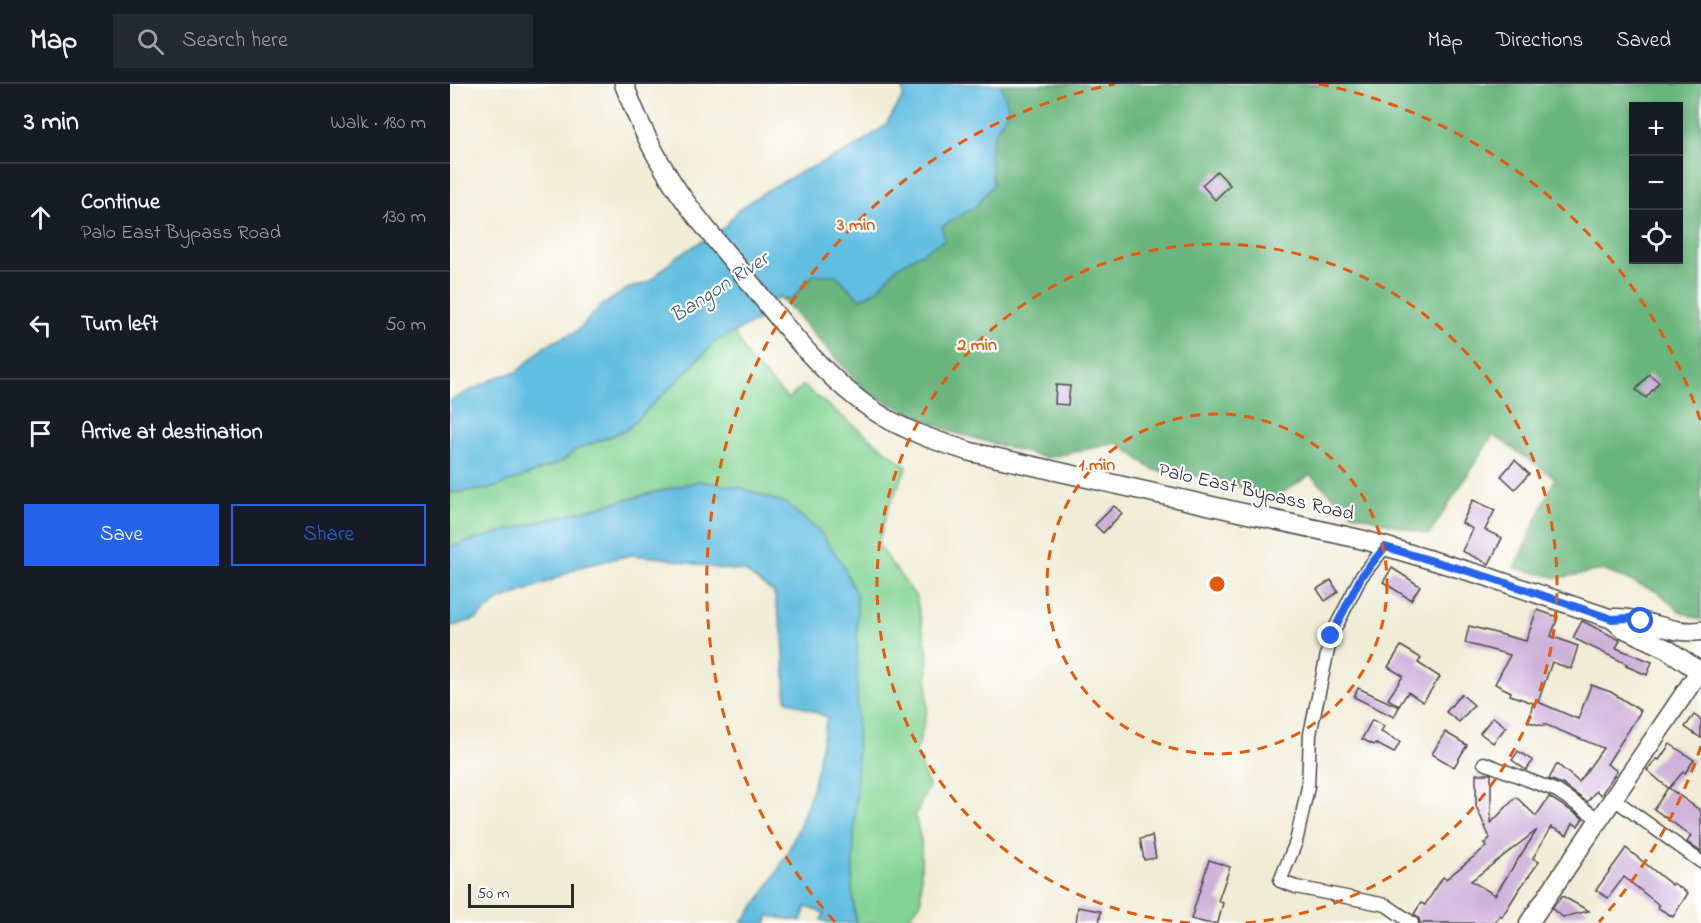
<!DOCTYPE html>
<html lang="en">
<head>
<meta charset="utf-8">
<style>
  body { margin:0; font-family:"Indie Flower",sans-serif; background:#242831; color:#f1f3f6 }
  .controls { position:absolute; right:18px; top:18px; display:grid; overflow:hidden; border-radius:0px; box-shadow:0 3px 9px #0003 }
  .controls button { width:54px; height:54px; display:grid; place-items:center; padding:0; border:0; border-bottom:2px solid #363941; background:#171b24; color:#f1f3f6; font:30px sans-serif }
  .scale { position:absolute; left:18px; bottom:15px; width:106px; box-sizing:border-box; padding-left:6px; border:3px solid #2b2b2b; border-top:0; font-size:16px; line-height:21px; white-space:nowrap; color:#2b2b2b; -webkit-text-stroke:4px #fff; paint-order:stroke }
  .stop { position:absolute; width:18px; height:18px; margin:-14px; border:4px solid #2563eb; border-radius:50%; background:#fff }
  .stop.end { background:#2563eb; border-color:#fff; box-shadow:0 2px 6px #0008 }
  .list { margin:0; padding:0; list-style:none }
  h2 { display:flex; justify-content:space-between; align-items:center; height:78px; margin:0; padding:0 24px; font-size:26px }
  h2 small { font-size:20px; font-weight:400; color:#9ea1a6 }
  .list li { display:grid; grid-template-columns:39px 1fr auto; gap:18px; align-items:center; box-sizing:border-box; height:108px; padding:0 24px; border-top:2px solid #363941 }
  .list b { display:block; font-size:22px; white-space:nowrap }
  .list p { margin:0; font-size:20px; white-space:nowrap; color:#9ea1a6 }
  .list em { font-size:20px; font-style:normal; color:#9ea1a6 }
  .actions { display:flex; gap:12px; padding:18px 24px }
  .actions a { flex:1; padding:14px 0; border:2px solid #2563eb; border-radius:0px; text-align:center; font-size:21px; color:#2563eb }
  .actions .main { background:#2563eb; color:#fff }
  .icon { flex:none; width:33px; height:33px; fill:none; stroke:currentColor; stroke-width:2; stroke-linecap:round; stroke-linejoin:round }
  .map { position:relative; flex:none; width:1251px; height:839px; overflow:hidden }
  header { display:flex; align-items:center; gap:36px; box-sizing:border-box; height:84px; padding:0 30px; background:#171b24; border-bottom:2px solid #363941 }
  header strong { font-size:28px }
  nav { display:flex; gap:33px; margin-inline-start:auto; font-size:21px }
  .search { width:420px; height:54px; background:#242831; display:flex; align-items:center; gap:15px; box-sizing:border-box; padding:0 21px; border-radius:0px; color:#9ea1a6; font-size:22px }
  main { display:flex }
  aside { flex:1; background:#171b24 }
  .map>svg:first-child { display:block }
  .green { fill:#82d393; stroke:#567f5f; stroke-width:1.5 }
  .forest { fill:#69b57d; stroke:#4a7054; stroke-width:1.5; fill-rule:evenodd }
  .water { fill:#62bee0; stroke:#467486; stroke-width:1.5 }
  .building { fill:#cdb1d9; fill-rule:evenodd }
  .lines { fill:none; stroke-linecap:round; stroke-linejoin:round }
  .minor-casing { stroke:#494845; stroke-width:15 }
  .secondary-casing { stroke:#494845; stroke-width:21 }
  .minor { stroke:#fff; stroke-width:12 }
  .secondary { stroke:#fff; stroke-width:18 }
  .route { stroke:#2563eb; stroke-width:8 }
  .ring { fill:none; stroke:#e8590c; stroke-width:3; stroke-dasharray:10 8 }
  .labels { text-anchor:middle; dominant-baseline:central; stroke-width:4.5; stroke-linejoin:round; paint-order:stroke }
  .street-label { font-size:20px; fill:#2b2b2b; stroke:#fff }
  .water-label { font-size:21px; font-style:italic; fill:#3e5e6a; stroke:#fff }
  .centre { fill:#e8590c; stroke:#fff; stroke-width:3 }
  .ring-label { font-size:18px; text-anchor:middle; font-weight:bold; fill:#e8590c; stroke:#fff; stroke-width:4.5; stroke-linejoin:round; paint-order:stroke }
</style>
</head>
<body>
<header>
<strong>Map</strong>
<div class="search"><svg class="icon" aria-label="search" viewBox="0 0 24 24"><circle cx="10" cy="10" r="6"/><path d="M15 15l6 6"/></svg>Search here</div>
<nav><a>Map</a><a>Directions</a><a>Saved</a></nav>
</header>
<main>
<aside>
<h2>3 min<small>Walk · 180 m</small></h2>
<ul class="list">
<li><svg class="icon" aria-label="ahead" viewBox="0 0 24 24"><path d="M12 20V5M6 11l6-6 6 6"/></svg><div><b>Continue</b><p>Palo East Bypass Road</p></div><em>130 m</em></li>
<li><svg class="icon" aria-label="left" viewBox="0 0 24 24"><path d="M17 20v-9H6M10 6l-5 5 5 5"/></svg><div><b>Turn left</b></div><em>50 m</em></li>
<li><svg class="icon" aria-label="arrive" viewBox="0 0 24 24"><path d="M6 21V4h12l-3 4 3 4H6"/></svg><div><b>Arrive at destination</b></div></li>
</ul>
<div class="actions"><a class="main">Save</a><a>Share</a></div>
</aside>
<div class="map">
<svg width="1251" height="839" viewBox="0 0 1251 839">
  <rect width="100%" height="100%" fill="#fff"/>
  <filter id="ink" filterUnits="userSpaceOnUse"><feTurbulence type="fractalNoise" baseFrequency=".0167" numOctaves="2"/><feDisplacementMap in="SourceGraphic" scale="12" xChannelSelector="R" yChannelSelector="G"/><feConvolveMatrix kernelMatrix="1 2 1 2 8 2 1 2 1" color-interpolation-filters="sRGB"/></filter>
  <filter id="wash" filterUnits="userSpaceOnUse"><feTurbulence type="fractalNoise" baseFrequency=".008" numOctaves="4" result="noise"/><feDisplacementMap in="SourceGraphic" scale="24" xChannelSelector="R" yChannelSelector="G"/><feGaussianBlur stdDeviation="1.35" result="paint"/><feColorMatrix in="noise" values="0 0 0 0 0 0 0 0 0 0 0 0 0 0 0 0 0 1.4 0 .05"/><feComposite in="paint" operator="in"/></filter>
  <g filter="url(#wash)">
    <rect width="100%" height="100%" fill="#f0ecd6"/>
    <path class="green" d="M284 247 299 275 338 315 353 302 457 383 438 424 428 461 466 513 478 570 477 627 466 671 479 702 465 732 471 757V818L454 839H406L402 805 407 686 406 619 369 447 336 420 292 404 249 397 59 446 0 463V409L40 405 78 391 113 377 125 366 176 346 219 305 266 257Z"/>
    <path class="forest" d="M551 0H1251V536L1230 527 1208 508 1153 486 1109 494 1065 484 1105 394 1043 351 979 451 902 429 860 391 823 415 772 396 703 386 668 359 596 374 502 348 417 309 329 212 342 216 363 191H386L410 215 428 205 447 183 462 173 492 143 504 134 526 122 543 100C538 64 538 56 559 26ZM1184 22H1228V176H1184Z"/>
    <g class="water">
      <path d="M452 0H551L559 26C538 56 538 64 543 100L526 122 492 143 494 156 447 183 428 205 410 215 386 191H363L341 216 329 213 309 229 311 235 266 257 219 305 176 346 125 366 113 377 57 399 40 405 0 409V317L47 293 67 288 95 262 127 247 151 222 177 205 199 198 226 173 275 143 288 126 316 107 351 88 400 66 435 42 453 13Z"/>
      <path d="M249 397 292 404 336 420 369 447 392 479 407 513V686L402 805 406 839H380L371 836 374 829 356 823 351 837 318 832 317 839H291C324 800 348 754 362 705 368 682 372 657 377 633L336 616 333 552 324 509 294 487 271 485 213 474 181 471 129 483 100 497 48 517 26 535 0 543V463L59 446Z"/>
    </g>
    <g id="blocks">
      <g class="building">
        <path d="M767 87 780 101 765 116 752 101Z"/>
        <path d="M1199 290 1209 298 1196 314 1186 306Z"/>
        <path d="M606 301 620 302 618 321 605 320Z"/>
        <path d="M1065 376 1079 390 1065 405 1051 392Z"/>
        <path d="M1023 416 1045 426 1035 446 1052 454 1039 480 1012 467 1023 445 1012 439Z"/>
        <path d="M664 422 672 429 653 449 645 441Z"/>
        <path d="M942 484 970 502 961 516 933 498Z"/>
        <path d="M881 496 888 508 875 517 867 505Z"/>
        <path d="M1087 526 1108 533 1101 552 1128 562 1121 585 1102 578 1088 618 1128 635 1141 601 1161 608 1191 627 1157 680 1167 687 1151 711 1146 707 1137 718 1112 700 1099 695 1107 680 1129 698 1153 664 1094 640V642L1078 638 1083 619 1060 611 1061 608 1045 600 1060 571 1015 559 1019 542 1076 557Z"/>
        <path d="M1132 537 1170 556 1166 564 1202 578 1197 591 1176 582 1177 580 1123 554Z"/>
        <path d="M951 562 971 574 968 579 990 593 973 618 958 608 949 622 938 615 953 592 938 583Z"/>
        <path d="M908 604 949 623 944 633 904 613Z"/>
        <path d="M1011 610 1024 621 1009 638 996 628Z"/>
        <path d="M1244 631 1251 636V654L1235 643Z"/>
        <path d="M1043 633 1056 643 1043 659 1030 649Z"/>
        <path d="M922 636 934 642 931 648 950 658 944 669 925 659 924 661 912 655Z"/>
        <path d="M995 648 1017 661 1004 683 982 670Z"/>
        <path d="M1220 660 1244 676 1235 689 1233 688 1219 704 1251 727V768L1237 758 1241 752 1204 725 1218 704 1197 686 1207 675 1209 676Z"/>
        <path d="M1068 667 1083 677 1076 686 1062 676Z"/>
        <path d="M1026 690H1041V739L1066 713 1086 732 1099 713 1133 734 1128 742 1123 739 1117 751 1101 743 1083 774 1089 778 1068 807 1052 833 1050 831 1044 839H970L969 835 964 830 971 819 975 821 993 793 996 795 1037 762 1034 760 1040 754 1026 722ZM1087 746 1045 811 1021 797Z"/>
        <path d="M702 752 706 774 694 776 690 755Z"/>
        <path d="M1176 764 1222 801 1223 799 1238 809 1223 833 1207 823 1209 821 1174 793 1158 814 1146 806Z"/>
        <path d="M759 776 780 783 768 817 773 819 768 839H757L741 835Z"/>
        <path d="M1112 812 1139 827 1113 833 1102 825Z"/>
        <path d="M628 823 651 827 649 839H626Z"/>
      </g>
    </g>
  </g>
  <g filter="url(#ink)">
    <use href="#blocks" fill-opacity="0" stroke="#494845" stroke-width="1.5"/>
    <g class="lines">
      <defs>
        <g id="minor">
          <path d="M935 463 911 493 881 552 860 650 858 703 846 758 830 797 846 803 936 821 962 839"/>
          <path d="M1034 679 1107 707 1150 736"/>
          <path d="M1164 715 1251 778"/>
        </g>
        <g id="secondary">
          <path d="M174 0C187 35 202 67 222 98 244 133 273 164 298 196 336 244 376 296 429 330 458 348 489 358 521 368L914 456 1038 493 1162 535 1173 544 1217 565 1249 587"/>
          <path d="M1164 534C1194 533 1221 551 1251 547"/>
          <path d="M1079 839 1251 585"/>
        </g>
      </defs>
      <use href="#minor" class="minor-casing"/>
      <use href="#secondary" class="secondary-casing"/>
      <use href="#minor" class="minor"/>
      <use href="#secondary" class="secondary"/>
    </g>
  </g>
  <g class="lines" filter="url(#ink)">
    <path class="route" d="M881 552 911 493 935 463 1038 493 1162 535 1179 534 1191 537"/>
  </g>
  <g class="ring">
    <circle cx="767" cy="500" r="170"/>
    <path d="M740 839A340 340 0 1 1 794 839"/>
    <path d="M1251 662A510 510 0 0 1 1149 838M385 838A510 510 0 0 1 665 0M869 0A510 510 0 0 1 1251 338"/>
  </g>
  <g class="labels">
    <g class="street-label">
      <text transform="translate(806 409) rotate(13)">Palo East Bypass Road</text>
    </g>
    <g class="water-label">
      <text transform="translate(270 204) rotate(-33)">Bangon River</text>
    </g>
  </g>
  <circle cx="767" cy="500" r="9" class="centre"/>
  <g class="ring-label">
    <text x="406" y="146">3 min</text>
    <text x="527" y="266">2 min</text>
    <text x="647" y="386">1 min</text>
  </g>
</svg>
<div class="controls">
<button>+</button>
<button>−</button>
<button><svg class="icon" aria-label="locate" viewBox="0 0 24 24"><circle cx="12" cy="12" r="6"/><path d="M12 2v4M12 18v4M2 12h4M18 12h4"/></svg></button>
</div>
<div class="scale">50 m</div>
<div class="stop" style="left:1191px;top:537px"></div>
<div class="stop end" style="left:881px;top:552px"></div>
</div>
</main>
</body>
</html>
